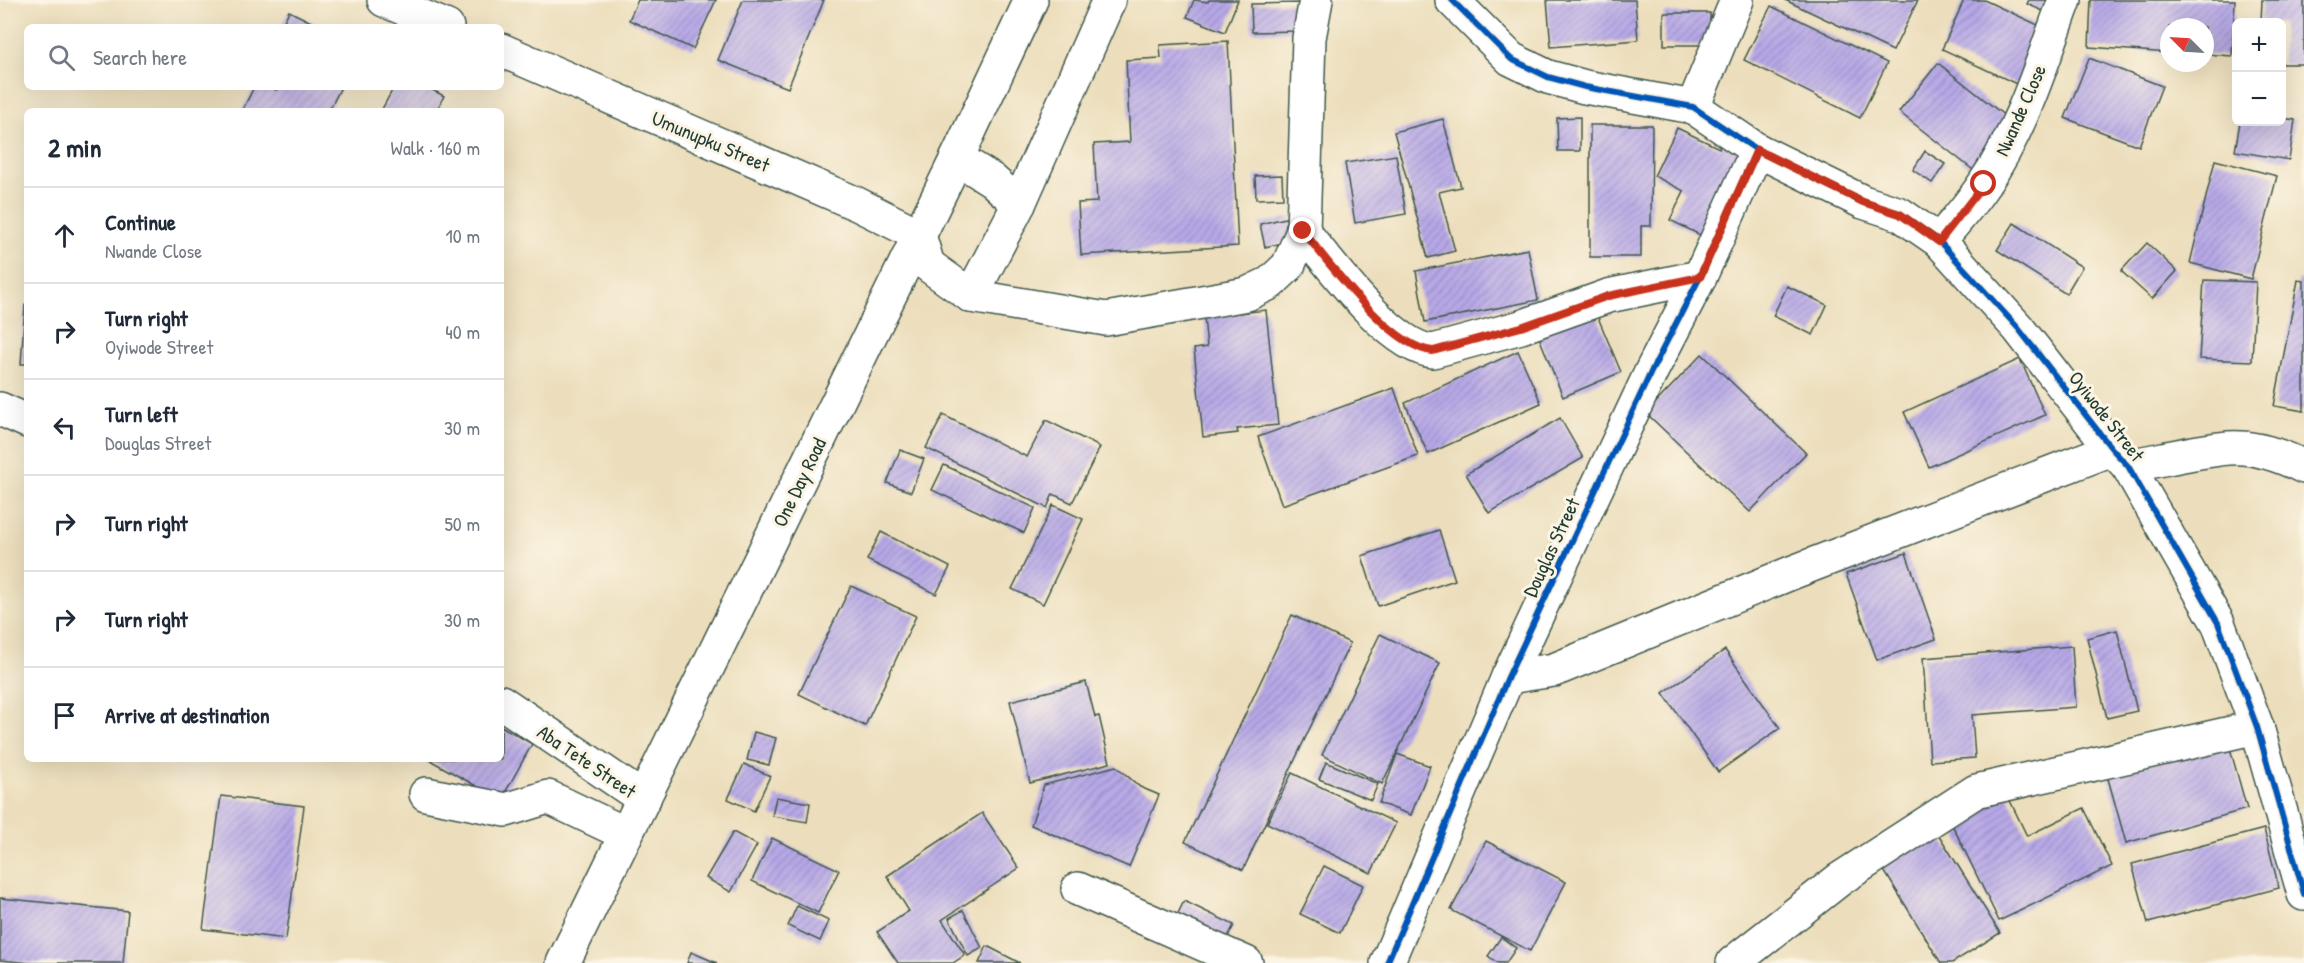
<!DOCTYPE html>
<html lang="en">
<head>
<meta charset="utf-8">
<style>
  body { margin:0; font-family:"Patrick Hand",sans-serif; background:#f6f6f7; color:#1f2937 }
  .controls { position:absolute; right:18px; top:18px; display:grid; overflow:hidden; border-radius:9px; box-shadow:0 6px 24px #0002 }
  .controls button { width:54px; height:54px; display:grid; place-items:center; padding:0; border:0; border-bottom:2px solid #e0e1e3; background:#fff; color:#1f2937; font:30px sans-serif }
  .compass { position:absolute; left:2160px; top:18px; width:54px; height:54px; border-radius:50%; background:#fff; box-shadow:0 6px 24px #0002; rotate:294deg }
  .stop { position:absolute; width:18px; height:18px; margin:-14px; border:4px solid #c8321e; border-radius:50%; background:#fff }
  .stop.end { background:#c8321e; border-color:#fff; box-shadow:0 2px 6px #0008 }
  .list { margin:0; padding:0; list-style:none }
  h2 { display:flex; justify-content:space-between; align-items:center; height:78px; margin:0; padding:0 24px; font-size:26px }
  h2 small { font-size:20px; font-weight:400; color:#747a83 }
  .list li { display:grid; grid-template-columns:39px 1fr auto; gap:18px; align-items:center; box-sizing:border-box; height:96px; padding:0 24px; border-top:2px solid #e0e1e3 }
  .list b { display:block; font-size:22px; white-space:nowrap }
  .list p { margin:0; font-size:20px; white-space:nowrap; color:#747a83 }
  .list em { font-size:20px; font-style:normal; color:#747a83 }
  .icon { flex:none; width:33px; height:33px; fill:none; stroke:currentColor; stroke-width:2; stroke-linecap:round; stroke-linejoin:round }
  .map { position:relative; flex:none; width:2304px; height:963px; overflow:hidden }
  .search { position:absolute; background:#fff; box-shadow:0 6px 24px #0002; left:24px; top:24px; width:480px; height:66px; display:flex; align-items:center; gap:15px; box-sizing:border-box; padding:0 21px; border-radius:9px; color:#747a83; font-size:22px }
  .panel { position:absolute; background:#fff; box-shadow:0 6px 24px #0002; left:24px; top:108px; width:480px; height:654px; border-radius:9px }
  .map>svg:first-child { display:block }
  .building { fill:url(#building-hatch) }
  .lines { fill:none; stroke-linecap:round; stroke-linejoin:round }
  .minor-casing { stroke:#3e5548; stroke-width:36 }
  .major-casing { stroke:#3e5548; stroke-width:36 }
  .minor { stroke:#fff; stroke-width:33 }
  .major { stroke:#fff; stroke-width:33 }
  .cycleway-casing { stroke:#fcf5e5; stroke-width:10 }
  .cycleway { stroke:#0057b8; stroke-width:6 }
  .route { stroke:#c8321e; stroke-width:8 }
  .labels { text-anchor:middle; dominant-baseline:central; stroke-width:6; stroke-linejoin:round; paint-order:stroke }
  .street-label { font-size:20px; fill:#1f3d34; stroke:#fcf5e5 }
</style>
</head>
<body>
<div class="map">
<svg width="2304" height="963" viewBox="0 0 2304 963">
  <defs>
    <pattern id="building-hatch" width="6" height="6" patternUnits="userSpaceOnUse" patternTransform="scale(1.5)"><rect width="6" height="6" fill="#b8a9e8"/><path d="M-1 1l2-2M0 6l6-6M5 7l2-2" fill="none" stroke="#958bbd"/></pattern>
  </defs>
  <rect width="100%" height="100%" fill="#fcf5e5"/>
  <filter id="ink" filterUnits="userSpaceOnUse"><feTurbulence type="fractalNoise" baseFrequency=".0167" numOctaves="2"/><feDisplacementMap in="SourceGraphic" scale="12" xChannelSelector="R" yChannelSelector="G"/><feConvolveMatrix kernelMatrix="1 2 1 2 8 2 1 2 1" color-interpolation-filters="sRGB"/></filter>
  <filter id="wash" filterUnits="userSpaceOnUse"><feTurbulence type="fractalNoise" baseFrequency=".008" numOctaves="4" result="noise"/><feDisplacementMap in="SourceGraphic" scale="24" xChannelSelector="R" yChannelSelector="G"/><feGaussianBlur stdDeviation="1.35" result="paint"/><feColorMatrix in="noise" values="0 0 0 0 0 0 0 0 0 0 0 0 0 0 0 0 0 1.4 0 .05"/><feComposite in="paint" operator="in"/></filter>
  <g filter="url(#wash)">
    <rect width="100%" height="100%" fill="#ecdebc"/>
    <g id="blocks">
      <g class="building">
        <path d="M638 0H716L693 49 629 20Z"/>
        <path d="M743 0H824L788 88 718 60Z"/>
        <path d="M1194 0 1208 2 1209 0H1238L1225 32 1187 17Z"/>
        <path d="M1547 0H1635L1638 40 1551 47Z"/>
        <path d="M1785 0H1918L1893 51Z"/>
        <path d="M1964 0H1984L2051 31 2025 88 1942 49Z"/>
        <path d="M2029 0H2059L2052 15 2027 4Z"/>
        <path d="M2091 0H2235L2232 56 2205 54V27H2169V53L2089 47Z"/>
        <path d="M2262 0H2304V64H2282V22H2261Z"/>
        <path d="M1299 3V31L1252 32 1251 4Z"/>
        <path d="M1771 6 1887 63 1860 118 1744 60Z"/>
        <path d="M289 11 321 27H281Z"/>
        <rect x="1664" y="13" width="46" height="32"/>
        <path d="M1228 41 1238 246 1081 255 1078 203 1097 202 1094 144 1130 142 1126 60 1161 58 1160 45Z"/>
        <path d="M2089 58 2162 86 2139 146 2065 118Z"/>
        <path d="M1938 63 2015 124 1977 173 1899 112Z"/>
        <path d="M254 87H270L276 90 278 87H341L329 111H242Z"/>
        <path d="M394 87H427L444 96 436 111H381Z"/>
        <path d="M1580 117V151H1558L1557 118Z"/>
        <path d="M2282 118 2295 120 2289 160 2235 151 2240 122H2282Z"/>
        <path d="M1443 119 1461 187 1439 192 1455 251 1428 258 1394 132Z"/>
        <path d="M1590 125H1652L1651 226H1641V257H1590Z"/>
        <path d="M1677 128 1719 148 1721 143 1750 157 1710 240 1670 220 1684 191 1654 176Z"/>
        <path d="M1925 151 1945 164 1932 183 1913 170Z"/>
        <path d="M1396 155 1406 214 1355 223 1345 163Z"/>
        <path d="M2215 160 2277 176 2251 279 2190 263Z"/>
        <path d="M1282 175 1283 198 1256 199 1255 176Z"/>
        <path d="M1290 217 1295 240 1265 247 1260 224Z"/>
        <path d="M2014 223 2082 267 2066 294 1997 250Z"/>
        <path d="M2147 243 2177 271 2152 299 2121 271Z"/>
        <path d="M1528 249 1538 300 1425 322 1416 271Z"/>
        <path d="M2204 280 2256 282 2252 361 2199 359Z"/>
        <path d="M2298 280 2304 281V411L2274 406Z"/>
        <path d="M1787 286 1827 305 1813 335 1773 316Z"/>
        <path d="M25 305H27V364H21Z"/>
        <path d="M1594 308 1621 372 1563 397 1537 332Z"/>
        <path d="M1266 310 1278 425 1237 429 1238 433 1203 437 1194 349 1207 347 1204 317Z"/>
        <path d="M1518 351 1541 403 1428 454 1405 403Z"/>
        <path d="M1702 354 1806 453 1750 512 1646 413Z"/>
        <path d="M2020 359 2045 415 1929 467 1904 412Z"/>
        <path d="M1394 388 1418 456 1282 505 1258 437Z"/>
        <path d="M943 415 1027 457 1046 420 1100 447 1072 503 1053 494 1047 508 926 448Z"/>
        <path d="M1560 418 1583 458 1489 513 1466 474Z"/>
        <path d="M900 450 924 459 911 492 887 483Z"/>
        <path d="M944 465 1035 508 1024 533 932 490Z"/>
        <path d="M1053 505 1083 519 1043 604 1012 589Z"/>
        <path d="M1439 530 1455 580 1378 606 1362 556Z"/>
        <path d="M881 532 950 567 936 594 867 560Z"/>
        <path d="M1906 553 1936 639 1877 660 1846 574Z"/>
        <path d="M851 586 916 616 865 726 799 694Z"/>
        <path d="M1292 615 1350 643 1243 870 1185 842Z"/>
        <path d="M2117 630 2137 711 2107 718 2087 638Z"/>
        <path d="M1380 634 1440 663 1382 784 1322 755Z"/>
        <path d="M2072 646 2076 707 1972 715 1975 758 1930 761 1923 658Z"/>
        <path d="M1725 650 1780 728 1718 772 1663 693Z"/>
        <path d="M1086 682 1095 717 1099 716 1110 763 1030 783 1010 701Z"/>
        <path d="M501 726 532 744 501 800 428 759H501Z"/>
        <path d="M754 732 776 738 769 765 747 760Z"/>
        <path d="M2228 741 2247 809 2126 843 2107 775Z"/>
        <path d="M1397 754 1430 766 1411 815 1379 803Z"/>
        <path d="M1326 762 1378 784 1371 800 1319 779Z"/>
        <path d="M744 764 770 776 754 811 728 799Z"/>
        <path d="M1116 766 1140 787 1159 795 1129 867 1031 825 1044 785Z"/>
        <path d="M1292 773 1396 823 1371 873 1267 823Z"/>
        <path d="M2001 782 2027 836 2084 808 2112 866 1999 921 1945 810Z"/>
        <path d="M221 796 304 806 286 939 203 929Z"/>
        <path d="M776 797 810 803 807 822 772 816Z"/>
        <path d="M982 813 1019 868 942 920 965 955 953 963H898L877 932 909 911 887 876Z"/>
        <path d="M1927 816 2000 933 1952 963H1941L1872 851Z"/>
        <path d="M2264 829 2279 888 2148 923 2132 864Z"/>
        <path d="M733 832 757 845 731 892 706 878Z"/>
        <path d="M772 838 839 870 818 913 752 881Z"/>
        <path d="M1486 841 1566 882 1530 951 1451 910Z"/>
        <path d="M1324 866 1363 885 1340 933 1300 914Z"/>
        <path d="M0 898 128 911 123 963H31L0 960Z"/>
        <path d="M1184 901 1234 925 1221 951 1172 926Z"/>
        <path d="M797 906 829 921 820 941 788 926Z"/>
        <path d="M963 910 982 948 968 956 949 918Z"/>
        <path d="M1501 937 1516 948 1506 963H1498L1488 956Z"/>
        <path d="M987 946 1020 963H979Z"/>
        <path d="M691 952 717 963H687Z"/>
      </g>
    </g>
  </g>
  <g filter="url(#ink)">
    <use href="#blocks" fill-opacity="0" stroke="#3e5548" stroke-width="1.5"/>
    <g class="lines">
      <defs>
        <g id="minor">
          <path d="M384 0 447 27"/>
          <path d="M1452 0 1511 59 1548 77 1585 87 1693 107 1757 150 1863 202 1900 214 1939 241 2018 328 2112 449 2128 466 2218 623 2257 727 2304 894"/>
          <path d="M501 50 857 204 919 235 928 265 971 296 1106 319 1247 294 1270 283 1288 266 1303 231 1309 38 1316 0"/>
          <path d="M1693 107 1737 0"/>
          <path d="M957 158 992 180 1019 204 971 296"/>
          <path d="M1019 204 1109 0"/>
          <path d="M1303 231C1330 264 1391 348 1433 351L1521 327 1608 296 1700 277"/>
          <path d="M1939 241C1954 223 1971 204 1984 184 2022 129 2042 62 2065 0"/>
          <path d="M0 409 27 421"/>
          <path d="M2128 466C2161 460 2195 451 2228 448 2253 446 2282 456 2304 467"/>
          <path d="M1508 677 1554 670 1791 573 2112 449"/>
          <path d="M501 702 644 799"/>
          <path d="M426 794 506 810 548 797 626 834"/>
          <path d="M1078 889 1246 963"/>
          <path d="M1387 963 1508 677 1652 370 1700 277 1757 150"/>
          <path d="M1733 963 1840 879 1976 791 2257 727"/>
        </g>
        <path id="major" d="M563 963 957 158 1031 0"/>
      </defs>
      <use href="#minor" class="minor-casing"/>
      <use href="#major" class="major-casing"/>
      <use href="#minor" class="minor"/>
      <use href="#major" class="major"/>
      <defs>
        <g id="cycleway">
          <path d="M1452 0 1511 59 1548 77 1585 87 1693 107 1757 150 1863 202 1900 214 1939 241 2018 328 2112 449 2128 466 2218 623 2257 727 2304 894"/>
          <path d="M1387 963 1508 677 1652 370 1700 277 1757 150"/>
        </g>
      </defs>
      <use href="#cycleway" class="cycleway-casing"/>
      <use href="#cycleway" class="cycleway"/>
    </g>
  </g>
  <g class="lines" filter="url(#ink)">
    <path class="route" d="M1303 231C1330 264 1391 348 1433 351L1521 327 1608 296 1700 277 1757 150 1863 202 1900 214 1939 242 1984 184"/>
  </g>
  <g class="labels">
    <g class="street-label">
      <text transform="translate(2020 110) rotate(-66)">Nwande Close</text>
      <text transform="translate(711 141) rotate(23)">Umunupku Street</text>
      <text transform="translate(2107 416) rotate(52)">Oyiwode Street</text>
      <text transform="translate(799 482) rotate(-64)">One Day Road</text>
      <text transform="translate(1551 547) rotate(-65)">Douglas Street</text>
      <text transform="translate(587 761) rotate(34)">Aba Tete Street</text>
    </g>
  </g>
</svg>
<div class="controls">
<button>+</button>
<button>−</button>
</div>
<svg class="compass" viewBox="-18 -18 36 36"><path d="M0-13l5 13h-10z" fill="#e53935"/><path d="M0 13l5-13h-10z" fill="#747a83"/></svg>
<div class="stop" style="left:1984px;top:184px"></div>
<div class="stop end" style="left:1303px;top:231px"></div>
<div class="search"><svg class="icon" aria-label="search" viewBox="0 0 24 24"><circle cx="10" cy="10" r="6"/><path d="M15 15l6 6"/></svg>Search here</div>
<section class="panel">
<h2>2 min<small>Walk · 160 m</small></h2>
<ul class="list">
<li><svg class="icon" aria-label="ahead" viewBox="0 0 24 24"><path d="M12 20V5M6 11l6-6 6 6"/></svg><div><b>Continue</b><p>Nwande Close</p></div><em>10 m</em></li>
<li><svg class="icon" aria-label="right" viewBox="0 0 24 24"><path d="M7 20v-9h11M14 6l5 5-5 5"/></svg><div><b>Turn right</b><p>Oyiwode Street</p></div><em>40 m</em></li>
<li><svg class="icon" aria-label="left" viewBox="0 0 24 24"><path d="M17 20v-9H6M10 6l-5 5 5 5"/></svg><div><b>Turn left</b><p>Douglas Street</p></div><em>30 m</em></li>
<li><svg class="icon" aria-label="right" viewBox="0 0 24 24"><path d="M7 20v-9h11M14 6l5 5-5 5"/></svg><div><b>Turn right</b></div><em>50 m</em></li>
<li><svg class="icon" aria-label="right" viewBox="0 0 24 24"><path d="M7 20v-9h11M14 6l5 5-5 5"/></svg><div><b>Turn right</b></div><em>30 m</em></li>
<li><svg class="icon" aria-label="arrive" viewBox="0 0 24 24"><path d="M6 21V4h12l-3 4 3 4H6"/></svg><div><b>Arrive at destination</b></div></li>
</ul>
</section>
</div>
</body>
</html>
